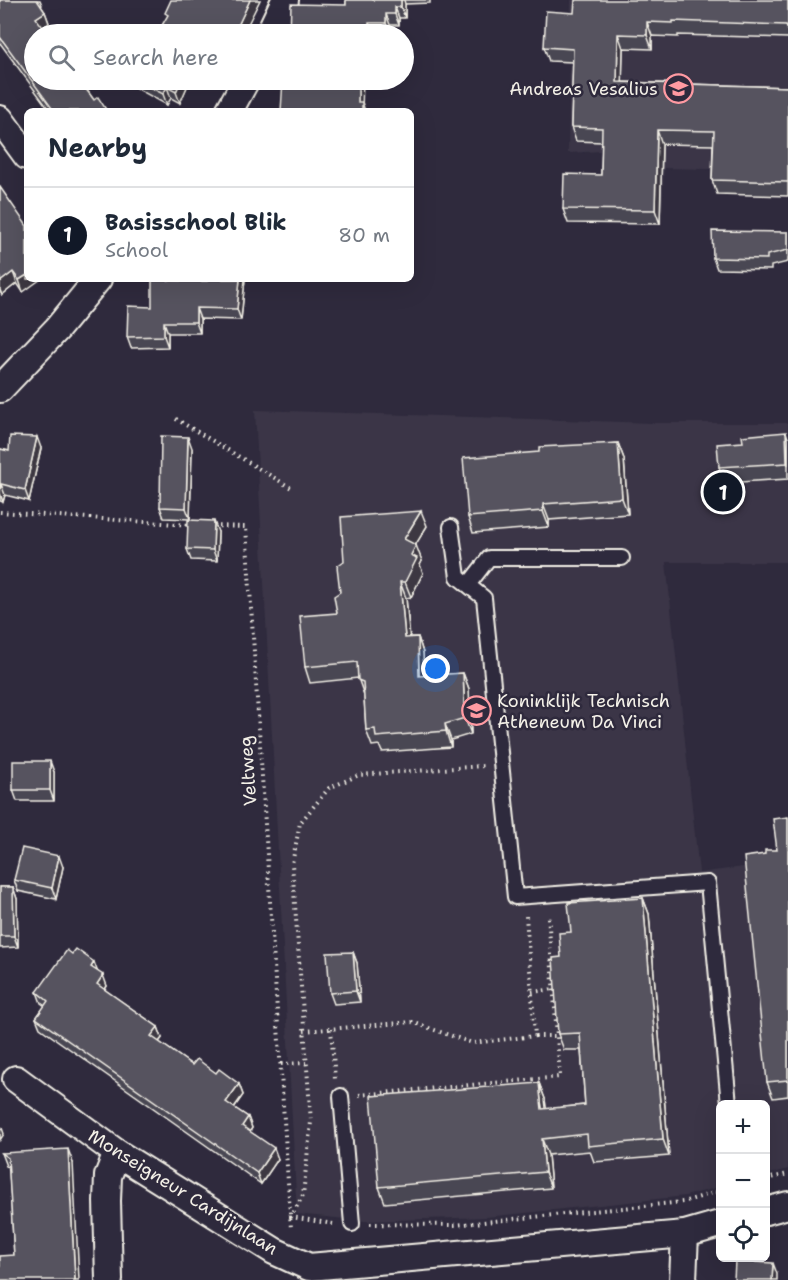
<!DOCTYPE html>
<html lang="en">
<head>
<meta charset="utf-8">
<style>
  body { margin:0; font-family:"Shantell Sans",sans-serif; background:#f6f6f7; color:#1f2937 }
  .controls { position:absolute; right:18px; bottom:18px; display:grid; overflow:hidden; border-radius:9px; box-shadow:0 6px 24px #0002 }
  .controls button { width:54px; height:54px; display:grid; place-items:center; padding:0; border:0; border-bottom:2px solid #e0e1e3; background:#fff; color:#1f2937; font:30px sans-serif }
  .you { position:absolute; left:436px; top:669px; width:21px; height:21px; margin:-15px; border:4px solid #fff; border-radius:50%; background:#1a73e8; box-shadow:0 0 0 9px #1a73e833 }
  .badge { display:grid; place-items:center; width:39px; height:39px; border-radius:50%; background:#111827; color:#fff; font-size:20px; font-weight:700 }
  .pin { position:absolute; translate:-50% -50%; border:3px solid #fff; box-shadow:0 2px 6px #0006 }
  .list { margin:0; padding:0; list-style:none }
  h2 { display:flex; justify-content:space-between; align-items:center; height:78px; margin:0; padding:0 24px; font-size:26px }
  h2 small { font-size:20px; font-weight:400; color:#747a83 }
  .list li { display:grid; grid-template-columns:39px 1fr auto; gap:18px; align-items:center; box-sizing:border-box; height:96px; padding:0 24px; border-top:2px solid #e0e1e3 }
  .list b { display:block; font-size:22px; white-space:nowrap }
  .list p { margin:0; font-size:20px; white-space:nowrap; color:#747a83 }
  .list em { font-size:20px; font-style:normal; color:#747a83 }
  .icon { flex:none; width:33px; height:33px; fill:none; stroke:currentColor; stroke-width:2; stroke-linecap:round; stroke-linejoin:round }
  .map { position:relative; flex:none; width:788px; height:1280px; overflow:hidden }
  .search { position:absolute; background:#fff; box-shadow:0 6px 24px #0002; left:24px; top:24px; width:390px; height:66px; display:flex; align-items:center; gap:15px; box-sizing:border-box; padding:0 21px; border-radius:33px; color:#747a83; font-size:22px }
  .panel { position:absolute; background:#fff; box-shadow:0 6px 24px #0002; left:24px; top:108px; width:390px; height:174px; border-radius:9px }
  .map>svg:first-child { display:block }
  .built { fill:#3b3647 }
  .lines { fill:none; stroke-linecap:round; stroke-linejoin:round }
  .lane-casing { stroke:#f4f1e8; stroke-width:18 }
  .street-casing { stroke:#f4f1e8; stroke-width:30 }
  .path { stroke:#f4f1e8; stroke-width:4; stroke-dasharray:1.5 4.5; stroke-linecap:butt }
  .lane { stroke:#2f2a3d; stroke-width:14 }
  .street { stroke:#2f2a3d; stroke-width:26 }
  .wall { fill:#4a4752; stroke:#f4f1e8; stroke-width:1.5 }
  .shaded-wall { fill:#3c3942; stroke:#f4f1e8; stroke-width:1.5 }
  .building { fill:#56525f; stroke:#f4f1e8; stroke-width:1.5 }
  .labels { text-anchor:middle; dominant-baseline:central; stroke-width:5; stroke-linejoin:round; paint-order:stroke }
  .poi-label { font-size:18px; fill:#f4f1e8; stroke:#2f2a3d; text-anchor:end }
  .street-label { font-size:18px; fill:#f4f1e8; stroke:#2f2a3d }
</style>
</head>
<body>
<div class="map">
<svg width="788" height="1280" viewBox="0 0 788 1280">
  <rect width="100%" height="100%" fill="#2f2a3d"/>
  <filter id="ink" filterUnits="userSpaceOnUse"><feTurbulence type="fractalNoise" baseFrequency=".0167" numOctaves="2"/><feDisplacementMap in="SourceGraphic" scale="12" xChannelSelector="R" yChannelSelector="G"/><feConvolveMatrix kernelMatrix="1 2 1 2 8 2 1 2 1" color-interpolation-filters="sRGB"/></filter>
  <g filter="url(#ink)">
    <g class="built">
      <path d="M571 0H781L788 26V171L664 168 662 225 601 224V151L568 153Z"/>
      <path d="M255 410 652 423H788V562H666L699 873 788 861V1169L766 1175V1104H720V1187L685 1196 486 1217 365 1221 297 1214Z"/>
    </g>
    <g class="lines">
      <defs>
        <g id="lane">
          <path d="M451 527 458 577 484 598 515 897 708 883 729 1104"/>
          <path d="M468 585 489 558H622"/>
          <path d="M341 1096 352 1224"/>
        </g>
        <g id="street">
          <path d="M269 34 285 0"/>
          <path d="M229 111 246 80"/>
          <path d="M0 119 27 156"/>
          <path d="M0 389 57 329 98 279"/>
          <path d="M16 1079 117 1153 274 1251 309 1267 685 1234 720 1224"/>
          <path d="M766 1211 788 1205"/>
          <path d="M109 1280 107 1201 108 1176 117 1153"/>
          <path d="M683 1280 685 1234"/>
        </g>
      </defs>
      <use href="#lane" class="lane-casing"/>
      <use href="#street" class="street-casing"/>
      <g class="path">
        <path d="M176 419 293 489"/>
        <path d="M0 512 191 525"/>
        <path d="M213 526 246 527 291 1229"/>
        <path d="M532 992 554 989"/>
        <path d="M331 1029 335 1079"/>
        <path d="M304 1031 412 1022 472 1043 535 1036 526 916"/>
        <path d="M535 1036H557"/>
        <path d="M281 1064 306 1063"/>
        <path d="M359 1095 560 1077 548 914"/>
        <path d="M766 1179 788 1174"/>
        <path d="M333 1224 291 1217 303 1195 311 1122 292 864 300 823 329 788 359 775 483 766"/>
        <path d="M370 1224 454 1225 683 1202 720 1191"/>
      </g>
      <use href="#lane" class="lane"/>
      <use href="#street" class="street"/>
    </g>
    <g class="wall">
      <path d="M0 0H40L42 5 41 6 45 12 49 23 43 27 94 100 107 111H50L0 43Z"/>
      <path d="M346 0H430V3L405 4V18H399V25H390V34H290L346 5Z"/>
      <path d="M788 0V38L678 35V37L652 36V49L623 48 622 82 788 87V196L717 194 712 180 713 145 662 144 660 224 568 223 563 209 601 175 602 142 576 141 571 127 573 62 549 61 544 47 574 13Z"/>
      <path d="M131 80H190L180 103 171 98 167 105 134 87Z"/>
      <path d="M0 187 23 292 17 283 2 295 0 292Z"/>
      <path d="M788 232V262L771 266V270L717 269 713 258Z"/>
      <path d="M245 279 241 320 200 319V333H168V347L131 348 127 337 152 307 207 281Z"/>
      <path d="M258 279H304V281Z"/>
      <path d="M788 438V479L725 483 719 467 743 442Z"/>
      <path d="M618 443 624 459 628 514 549 520V527L473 533 468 517 539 452Z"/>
      <path d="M41 448 29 501 5 495 3 502 0 501V449L9 451Z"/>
      <path d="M192 448 190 519 164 518 160 507Z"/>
      <path d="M427 526 415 545 422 561 420 565 423 573 411 597 406 598 410 637H418L423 653 424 676 463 673 469 689 471 734 451 740V747L382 752 379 745 372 746 366 730 364 695 358 678 310 683 305 667 337 613Z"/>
      <path d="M218 532 217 561 191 560 187 549Z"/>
      <path d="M54 772V801H17L13 790Z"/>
      <path d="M788 817V1096L773 1098 767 1082 765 854 777 850Z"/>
      <path d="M63 867 56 899 18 891 14 880Z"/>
      <path d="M0 887H13L17 899 18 947 0 948Z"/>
      <path d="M643 898 649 914 669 1156 594 1162 590 1151 548 1155 551 1188 385 1203 379 1187 539 1083 545 1099 546 1109 585 1105 581 1050H564L558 1034 561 957 571 932Z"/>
      <path d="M353 952 357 963 360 1002 334 1004 330 993Z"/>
      <path d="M97 971 107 986 105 990 158 1027 162 1038 159 1042 192 1065 216 1073 239 1084 243 1095 234 1108 248 1117 252 1128 250 1132 278 1159 261 1184 40 1028 36 1018 45 1006 41 1003 37 992Z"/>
      <path d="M1 1153 73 1163 14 1255 9 1168 6 1166Z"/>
    </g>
    <g class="shaded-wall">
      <path d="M250 0H260L243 34H234Z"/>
      <path d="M401 0H404L405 4V18L401 7Z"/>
      <path d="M395 7 399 18V25L395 14Z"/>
      <path d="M45 12 49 23 40 29 36 18Z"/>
      <path d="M386 14 390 25V34L386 23Z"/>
      <path d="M647 22 652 36V49L647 35Z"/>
      <path d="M369 23 373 34H368Z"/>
      <path d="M618 34 623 48 622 96 617 82Z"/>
      <path d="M181 80H190L180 103 176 92Z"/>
      <path d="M358 80H363L362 111 358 102Z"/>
      <path d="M167 87 171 98 167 105 163 94Z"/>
      <path d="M362 102 365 111H362Z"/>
      <path d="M657 130 662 144 660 224 655 210Z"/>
      <path d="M13 272 17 283 2 295 0 290V282Z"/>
      <path d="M27 275V279H41L23 292 19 280Z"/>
      <path d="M240 279H245L241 320 237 309Z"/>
      <path d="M196 308 200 319V333L196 322Z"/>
      <path d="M164 322 168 333V347L164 336Z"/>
      <path d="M786 432 788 438V465L787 463Z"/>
      <path d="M37 437 41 448 29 501 25 490Z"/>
      <path d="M188 437 192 448 190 519 186 508Z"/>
      <path d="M618 443 624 459 628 514 622 498Z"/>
      <path d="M1 484 5 495 3 502 0 493Z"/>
      <path d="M543 504 549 520V527L543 511Z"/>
      <path d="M421 511 427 526 410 554 404 539Z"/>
      <path d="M214 521 218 532 217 561 213 550Z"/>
      <path d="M416 545 422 561 420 565 423 573 411 597 405 582 411 555Z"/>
      <path d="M400 582 406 598 411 653 405 638Z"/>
      <path d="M418 637 423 653 425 692 419 676Z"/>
      <path d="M463 673 469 689 471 734 465 718Z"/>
      <path d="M445 724 451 740V747L446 731Z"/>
      <path d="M50 761 54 772V801L50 790Z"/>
      <path d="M59 856 63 867 56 899 52 888Z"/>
      <path d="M13 887 17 899 18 947 14 936Z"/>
      <path d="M643 898 649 914 669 1156 663 1139Z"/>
      <path d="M353 952 357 963 360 1002 356 991Z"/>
      <path d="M94 962 98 973 91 967Z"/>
      <path d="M103 975 107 986 101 995 97 984Z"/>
      <path d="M158 1027 162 1038 155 1047 151 1036Z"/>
      <path d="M539 1083 545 1099 548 1125 542 1109Z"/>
      <path d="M239 1084 243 1095 230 1113 226 1102Z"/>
      <path d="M248 1117 252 1128 246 1137 242 1126Z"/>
      <path d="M2 1128 4 1134 0 1140V1131Z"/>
      <path d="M542 1139 548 1155 551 1188 545 1172Z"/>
      <path d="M274 1148 278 1159 261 1184 257 1173Z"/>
      <path d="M68 1149 73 1163 79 1280H75Z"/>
      <path d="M773 1263 777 1274V1280H772Z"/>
    </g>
    <g class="building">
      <path d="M0 0H37L45 12 36 18 48 34H34V80H79L94 100 98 97 107 111H54L0 37Z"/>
      <path d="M171 0H250L234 34H157L168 15 165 13Z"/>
      <path d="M346 0H401V7H395V14H386V23H369L368 34H290L291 4 346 5Z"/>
      <path d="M575 0H788V32L786 25 673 21V23L647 22V35L618 34 617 82 788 87V182L712 180 714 131 657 130 655 210 563 209 564 174 601 175 602 128 571 127 573 49 544 47 546 11 574 13Z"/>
      <path d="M136 80H181L176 92 167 87 163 94Z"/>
      <path d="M283 80H358V102H362V111H281Z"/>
      <path d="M0 187 27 226V275L19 280 13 272 0 282Z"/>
      <path d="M712 231 788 232V250L767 255V259L713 258Z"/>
      <path d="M207 279H240L237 309 196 308V322H164V336L127 337 128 306 152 307V280L207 281Z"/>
      <path d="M786 432 787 463 719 467 717 444 743 442 742 436Z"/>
      <path d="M10 436 37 437 25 490 1 484 0 487V449L9 451Z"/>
      <path d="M161 436 188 437 186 508 160 507Z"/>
      <path d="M618 443 622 498 543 504V511L468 517 463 458 539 452V447Z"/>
      <path d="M421 511 404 539 416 545 411 555 417 558 405 582H400L405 638 418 637 419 676 463 673 465 718 445 724 446 731 376 737 375 729 366 730 363 682 358 680 357 662 305 667 300 616 337 613 334 596 340 592 337 566 344 561 341 517Z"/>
      <path d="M188 520 214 521 213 550 187 549Z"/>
      <rect x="13" y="761" width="37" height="29"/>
      <path d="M788 817V1080L767 1082 744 857 765 854V850H777L773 819Z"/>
      <path d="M22 848 59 856 52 888 14 880Z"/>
      <path d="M0 887H13L14 936H0Z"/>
      <path d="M643 898 663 1139 588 1146 587 1134 542 1139 545 1172 379 1187 371 1096 539 1083 542 1109 585 1105 580 1033 558 1034 553 958 561 957 559 933 571 932 568 903Z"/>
      <path d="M76 949 94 962 91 967 103 975 97 984 158 1027 151 1036 192 1065 197 1059 216 1073 219 1069 239 1084 226 1102 248 1117 242 1126 274 1148 257 1173 36 1018 48 1001 37 992 67 950 72 954Z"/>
      <path d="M353 952 356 991 330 993 327 953Z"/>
      <path d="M68 1149 75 1280H0V1256L14 1255 8 1158 1 1153Z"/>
      <path d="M735 1261 773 1263 772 1280H734Z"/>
    </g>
  </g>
  <defs>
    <symbol id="school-ring" viewBox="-11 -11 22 22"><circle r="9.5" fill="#2f2a3d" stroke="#ff9aa2" stroke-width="1.5"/><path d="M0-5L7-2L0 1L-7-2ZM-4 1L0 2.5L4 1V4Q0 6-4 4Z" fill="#ff9aa2"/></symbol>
  </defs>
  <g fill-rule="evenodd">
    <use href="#school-ring" x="662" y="72" width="33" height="33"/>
    <use href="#school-ring" x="460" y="694" width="33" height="33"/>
  </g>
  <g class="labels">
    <g class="poi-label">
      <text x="658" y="89">Andreas Vesalius</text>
      <text x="497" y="701" text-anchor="start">Koninklijk Technisch<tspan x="497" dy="21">Atheneum Da Vinci</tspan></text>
    </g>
    <g class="street-label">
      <text transform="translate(248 771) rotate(-94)">Veltweg</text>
      <text transform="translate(183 1192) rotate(32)">Monseigneur Cardijnlaan</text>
    </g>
  </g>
</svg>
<div class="controls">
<button>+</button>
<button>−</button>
<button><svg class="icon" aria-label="locate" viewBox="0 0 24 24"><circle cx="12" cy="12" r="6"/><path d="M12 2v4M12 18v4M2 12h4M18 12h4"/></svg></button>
</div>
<div class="you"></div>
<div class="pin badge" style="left:723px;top:492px">1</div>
<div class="search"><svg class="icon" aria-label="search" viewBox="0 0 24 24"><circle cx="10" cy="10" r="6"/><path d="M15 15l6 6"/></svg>Search here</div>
<section class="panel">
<h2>Nearby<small></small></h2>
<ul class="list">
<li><span class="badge">1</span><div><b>Basisschool Blik</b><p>School</p></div><em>80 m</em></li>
</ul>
</section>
</div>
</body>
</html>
